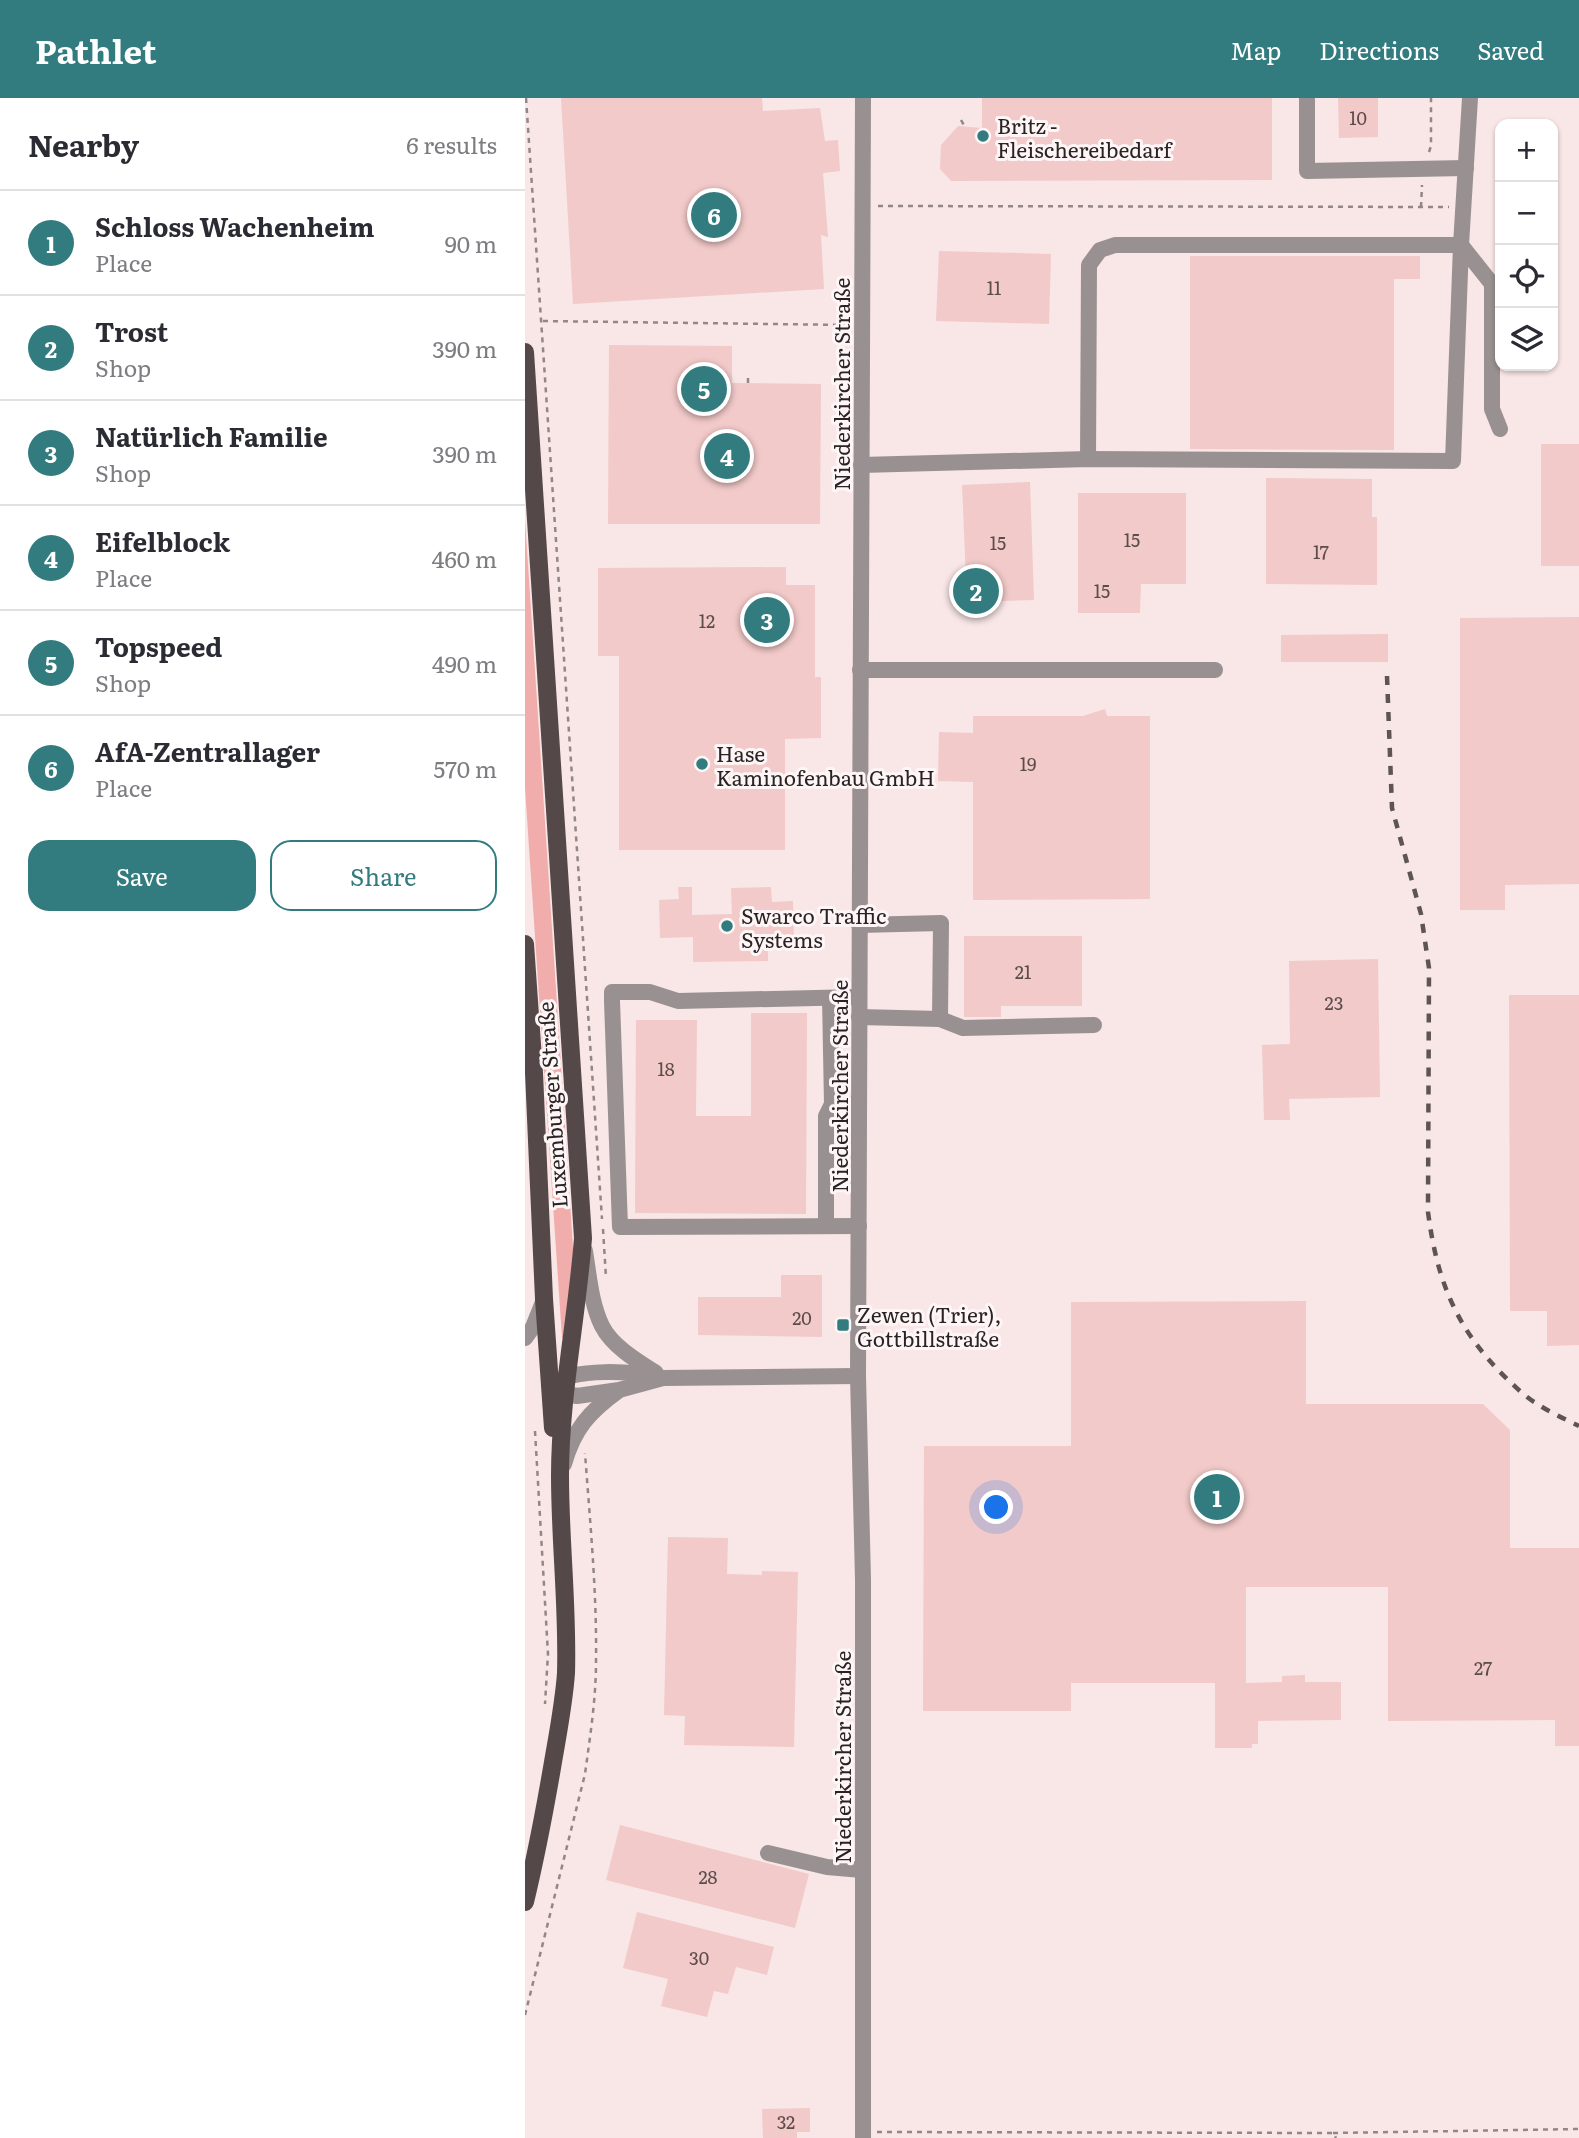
<!DOCTYPE html>
<html lang="en">
<head>
<meta charset="utf-8">
<style>
  body { margin:0; font-family:Literata,serif; background:#f7f7f7; color:#2b2b33 }
  .controls { position:absolute; right:21px; top:21px; display:grid; overflow:hidden; border-radius:14px; box-shadow:0 2px 5px #0004 }
  .controls button { width:63px; height:63px; display:grid; place-items:center; padding:0; border:0; border-bottom:2px solid #e1e1e2; background:#fff; color:#2b2b33; font:35px sans-serif }
  .you { position:absolute; left:472px; top:1410px; width:24px; height:24px; margin:-18px; border:5px solid #fff; border-radius:50%; background:#1a73e8; box-shadow:0 0 0 10px #1a73e833 }
  .badge { display:grid; place-items:center; width:46px; height:46px; border-radius:50%; background:#327b7f; color:#fff; font-size:23px; font-weight:700 }
  .pin { position:absolute; translate:-50% -50%; border:4px solid #fff; box-shadow:0 2px 7px #0006 }
  .list { margin:0; padding:0; list-style:none }
  h2 { display:flex; justify-content:space-between; align-items:center; height:91px; margin:0; padding:0 28px; font-size:30px }
  h2 small { font-size:23px; font-weight:400; color:#7c7c81 }
  .list li { display:grid; grid-template-columns:46px 1fr auto; gap:21px; align-items:center; box-sizing:border-box; height:105px; padding:0 28px; border-top:2px solid #e1e1e2 }
  .list b { display:block; font-size:26px; white-space:nowrap }
  .list p { margin:0; font-size:23px; white-space:nowrap; color:#7c7c81 }
  .list em { font-size:23px; font-style:normal; color:#7c7c81 }
  .actions { display:flex; gap:14px; padding:21px 28px }
  .actions a { flex:1; padding:16px 0; border:2px solid #327b7f; border-radius:21px; text-align:center; font-size:24px; color:#327b7f }
  .actions .main { background:#327b7f; color:#fff }
  .icon { flex:none; width:38px; height:38px; fill:none; stroke:currentColor; stroke-width:2; stroke-linecap:round; stroke-linejoin:round }
  .map { position:relative; flex:none; width:1054px; height:2040px; overflow:hidden }
  header { display:flex; align-items:center; gap:42px; box-sizing:border-box; height:98px; padding:0 35px; background:#327b7f; color:#fff }
  header strong { font-size:33px }
  nav { display:flex; gap:38px; margin-inline-start:auto; font-size:24px }
  main { display:flex }
  aside { flex:1; background:#fff }
  .map>svg:first-child { display:block }
  .green { fill:#f1adac }
  .building { fill:#f2cac9 }
  .lines { fill:none; stroke-linecap:round; stroke-linejoin:round }
  .path { stroke:#938686; stroke-width:2.5; stroke-dasharray:5 5; stroke-linecap:butt }
  .minor { stroke:#999191; stroke-width:16 }
  .major { stroke:#554848; stroke-width:18 }
  .rail { stroke:#5e5454; stroke-width:4.5; stroke-dasharray:9 9; stroke-linecap:butt }
  .poi-dot { fill:#327b7f; stroke:#fef6f6; stroke-width:2.5 }
  .labels { text-anchor:middle; dominant-baseline:central; stroke-width:6; stroke-linejoin:round; paint-order:stroke }
  .number-label { font-size:18px; fill:#5c4d4c }
  .poi-label { font-size:21px; fill:#2a2323; stroke:#fef6f6; text-anchor:start }
  .street-label { font-size:21px; fill:#2a2323; stroke:#fef6f6 }
</style>
</head>
<body>
<header>
<strong>Pathlet</strong>
<nav><a>Map</a><a>Directions</a><a>Saved</a></nav>
</header>
<main>
<aside>
<h2>Nearby<small>6 results</small></h2>
<ul class="list">
<li><span class="badge">1</span><div><b>Schloss Wachenheim</b><p>Place</p></div><em>90 m</em></li>
<li><span class="badge">2</span><div><b>Trost</b><p>Shop</p></div><em>390 m</em></li>
<li><span class="badge">3</span><div><b>Natürlich Familie</b><p>Shop</p></div><em>390 m</em></li>
<li><span class="badge">4</span><div><b>Eifelblock</b><p>Place</p></div><em>460 m</em></li>
<li><span class="badge">5</span><div><b>Topspeed</b><p>Shop</p></div><em>490 m</em></li>
<li><span class="badge">6</span><div><b>AfA-Zentrallager</b><p>Place</p></div><em>570 m</em></li>
</ul>
<div class="actions"><a class="main">Save</a><a>Share</a></div>
</aside>
<div class="map">
<svg width="1054" height="2040" viewBox="0 0 1054 2040">
  <rect width="100%" height="100%" fill="#f9e6e6"/>
  <path class="green" d="M0 421 49 1164 39 1242 37 1240 0 690Z"/>
  <g class="building">
    <path d="M36 0H237L238 13 295 10 300 43 313 42 315 73 298 75 303 139 296 137 299 191 48 206Z"/>
    <path d="M457 0H747V82L426 83 415 71 416 47 433 28 457 30Z"/>
    <path d="M813 0H853V39L814 40Z"/>
    <path d="M414 153 526 156 524 226 411 223Z"/>
    <path d="M665 158H895V181H869V352L665 351Z"/>
    <path d="M84 247 207 248V285L296 286 295 426H83Z"/>
    <rect x="1016" y="346" width="38" height="122"/>
    <path d="M741 380 847 381V419H852V487L741 486Z"/>
    <path d="M505 384 509 502 442 504 437 387Z"/>
    <path d="M553 395H661V486H616L615 515H553Z"/>
    <path d="M261 469V487H290V579H296V640L260 641V752H94V558H73V470Z"/>
    <path d="M1054 519V786L980 787V812H935V520Z"/>
    <path d="M863 536V564H756V537Z"/>
    <path d="M580 611 582 618H625V801L448 802V684L413 683 414 634 448 635V618H558Z"/>
    <path d="M153 789H167V817L207 816 206 790 246 789 247 804 268 803 269 844 243 845V863L168 864V839L135 840 134 802 154 801Z"/>
    <path d="M439 838H557V908H476V919H439Z"/>
    <path d="M853 861 855 999 764 1001 765 1022H739L737 947 765 946 764 863Z"/>
    <path d="M984 897H1054V1247L1022 1248V1213H985Z"/>
    <path d="M226 915H282L281 1116 110 1115 111 922H172L171 1018H226Z"/>
    <path d="M256 1177H297V1239L173 1237V1199H256Z"/>
    <path d="M781 1203V1306H958L985 1332V1450H1054V1648H1030V1622L863 1623V1489H721V1585L757 1584V1578L780 1577V1584H816V1622L733 1623V1646H727V1650H690V1585H546V1613H398L399 1348H546V1204Z"/>
    <path d="M143 1439 203 1440 202 1476 237 1477V1473L273 1474 269 1649 159 1647 160 1618 139 1617Z"/>
    <path d="M95 1727 284 1776 270 1830 81 1782Z"/>
    <path d="M112 1814 249 1849 242 1877 211 1869 203 1896 189 1893 182 1919 136 1908 143 1881 98 1870Z"/>
    <path d="M285 2010V2034H272V2040H238L237 2011Z"/>
  </g>
  <g class="lines">
    <g class="path">
      <path d="M1 0 77 1121"/>
      <path d="M436 22 440 29"/>
      <path d="M904 54 906 48V0"/>
      <path d="M353 108 924 109"/>
      <path d="M896 109 897 87"/>
      <path d="M18 223 322 227"/>
      <path d="M223 280V286"/>
      <path d="M78 1131 81 1180"/>
      <path d="M10 1333 23 1556 20 1606"/>
      <path d="M0 1917 60 1676C65 1639 71 1601 71 1564 72 1494 65 1424 60 1355"/>
      <path d="M352 2034 808 2035 811 2040"/>
      <path d="M808 2035 1054 2031"/>
    </g>
    <g class="minor">
      <path d="M782 0V73L941 70"/>
      <path d="M563 361 564 167 575 152 590 147H936L967 186V311L975 331"/>
      <path d="M336 367 563 361 928 363 936 147 945 0"/>
      <path d="M335 572H690"/>
      <path d="M334 827 416 825 415 921"/>
      <path d="M305 900 307 1006"/>
      <path d="M334 919 415 921 438 930 569 927"/>
      <path d="M301 1128V1018L307 1006H334"/>
      <path d="M334 1128 95 1129 87 903V894H125L153 903 334 899"/>
      <path d="M60 1153C64 1177 66 1206 77 1228 87 1248 112 1263 131 1275"/>
      <path d="M0 1240 8 1229 18 1204"/>
      <path d="M138 1280C109 1273 50 1269 24 1287L35 1295 52 1298 94 1292 138 1280 333 1278"/>
      <path d="M39 1366C49 1331 64 1314 93 1293"/>
      <path d="M243 1755 302 1769 337 1772"/>
      <path d="M338 2040V1482L333 1278 338 0"/>
    </g>
    <g class="major">
      <path d="M0 254 58 1140C52 1220 35 1298 35 1378 35 1444 43 1509 41 1575 39 1604 33 1635 28 1664 20 1711 11 1758 0 1804"/>
      <path d="M0 846 9 975 19 1201 28 1330"/>
    </g>
    <path class="rail" d="M862 578 867 710 896 816 904 870 903 1114C912 1183 931 1231 982 1281 991 1289 1000 1299 1011 1305 1024 1314 1040 1321 1054 1328"/>
  </g>
  <g class="poi-dot">
    <circle cx="458" cy="38" r="7"/>
    <circle cx="177" cy="666" r="7"/>
    <circle cx="202" cy="828" r="7"/>
    <rect x="311" y="1220" width="14" height="14" rx="3.5"/>
  </g>
  <g class="labels">
    <g class="number-label">
      <text x="833" y="19">10</text>
      <text x="469" y="189">11</text>
      <text x="607" y="441">15</text>
      <text x="473" y="444">15</text>
      <text x="796" y="453">17</text>
      <text x="577" y="492">15</text>
      <text x="182" y="522">12</text>
      <text x="503" y="665">19</text>
      <text x="498" y="873">21</text>
      <text x="809" y="904">23</text>
      <text x="141" y="970">18</text>
      <text x="277" y="1219">20</text>
      <text x="958" y="1569">27</text>
      <text x="183" y="1778">28</text>
      <text x="174" y="1859">30</text>
      <text x="261" y="2023">32</text>
    </g>
    <g class="poi-label">
      <text x="472" y="26">Britz -<tspan x="472" dy="24">Fleischereibedarf</tspan></text>
      <text x="191" y="654">Hase<tspan x="191" dy="24">Kaminofenbau GmbH</tspan></text>
      <text x="216" y="816">Swarco Traffic<tspan x="216" dy="24">Systems</tspan></text>
      <text x="332" y="1215">Zewen (Trier),<tspan x="332" dy="24">Gottbillstraße</tspan></text>
    </g>
    <g class="street-label">
      <text transform="translate(315 286) rotate(-90)">Niederkircher Straße</text>
      <text transform="translate(313 988) rotate(-90)">Niederkircher Straße</text>
      <text transform="translate(26 1007) rotate(-94)">Luxemburger Straße</text>
      <text transform="translate(316 1659) rotate(-90)">Niederkircher Straße</text>
    </g>
  </g>
</svg>
<div class="controls">
<button>+</button>
<button>−</button>
<button><svg class="icon" aria-label="locate" viewBox="0 0 24 24"><circle cx="12" cy="12" r="6"/><path d="M12 2v4M12 18v4M2 12h4M18 12h4"/></svg></button>
<button><svg class="icon" aria-label="layers" viewBox="0 0 24 24"><path d="M12 4l9 5-9 5-9-5zM3 14l9 5 9-5"/></svg></button>
</div>
<div class="you"></div>
<div class="pin badge" style="left:692px;top:1399px">1</div>
<div class="pin badge" style="left:451px;top:493px">2</div>
<div class="pin badge" style="left:242px;top:522px">3</div>
<div class="pin badge" style="left:202px;top:358px">4</div>
<div class="pin badge" style="left:179px;top:291px">5</div>
<div class="pin badge" style="left:189px;top:117px">6</div>
</div>
</main>
</body>
</html>
